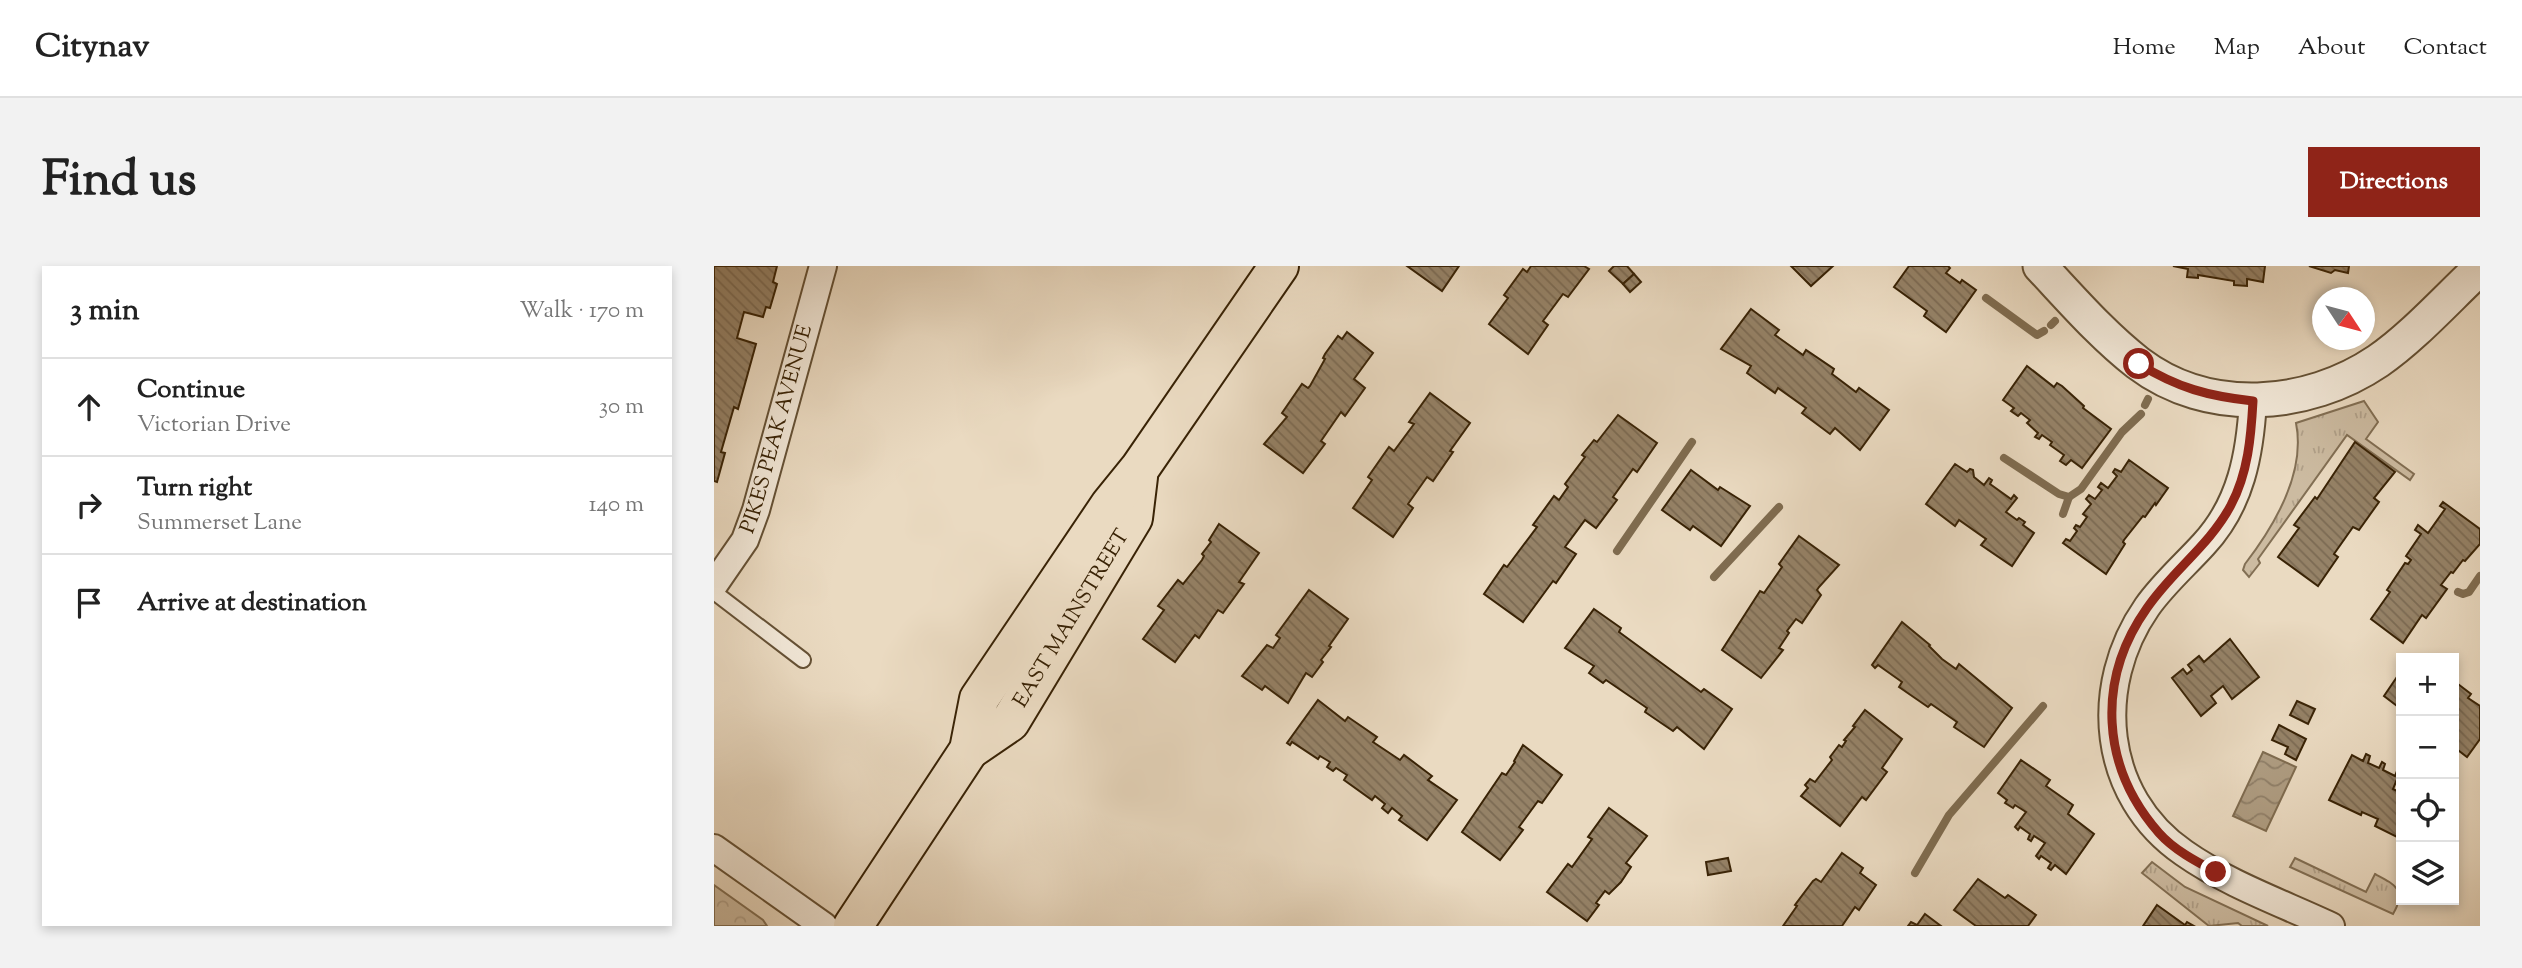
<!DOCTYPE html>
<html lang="en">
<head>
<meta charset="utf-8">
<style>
  body { margin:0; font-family:"Sorts Mill Goudy",serif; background:#f2f2f2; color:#222 }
  .controls { position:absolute; right:21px; bottom:21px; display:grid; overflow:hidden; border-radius:0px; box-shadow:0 4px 10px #0003 }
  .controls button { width:63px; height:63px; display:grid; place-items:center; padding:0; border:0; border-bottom:2px solid #e0e0e0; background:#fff; color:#222; font:35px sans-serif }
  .compass { position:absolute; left:1598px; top:21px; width:63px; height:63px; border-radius:50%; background:#fff; box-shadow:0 4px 10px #0003; rotate:126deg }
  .stop { position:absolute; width:21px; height:21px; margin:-16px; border:5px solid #8f2418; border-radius:50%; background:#fff }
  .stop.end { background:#8f2418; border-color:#fff; box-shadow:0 2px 7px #0008 }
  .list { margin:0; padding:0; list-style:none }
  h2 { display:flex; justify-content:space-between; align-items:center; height:91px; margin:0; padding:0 28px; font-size:30px }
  h2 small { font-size:23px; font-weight:400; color:#767676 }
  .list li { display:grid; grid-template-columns:46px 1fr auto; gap:21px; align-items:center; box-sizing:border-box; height:98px; padding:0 28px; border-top:2px solid #e0e0e0 }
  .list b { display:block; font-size:26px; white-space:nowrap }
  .list p { margin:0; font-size:23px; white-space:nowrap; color:#767676 }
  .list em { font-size:23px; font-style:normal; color:#767676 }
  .icon { flex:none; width:38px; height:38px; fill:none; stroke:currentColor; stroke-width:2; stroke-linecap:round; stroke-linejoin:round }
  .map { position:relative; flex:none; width:1766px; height:660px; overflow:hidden; border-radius:0px }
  header { display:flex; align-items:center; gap:42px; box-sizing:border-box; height:98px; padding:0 35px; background:#fff; border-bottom:2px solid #e0e0e0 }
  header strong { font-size:33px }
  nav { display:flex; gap:38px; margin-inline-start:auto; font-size:24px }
  .intro { display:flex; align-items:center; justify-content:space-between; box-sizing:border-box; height:168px; padding:0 42px }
  h1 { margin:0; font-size:49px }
  .button { padding:18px 32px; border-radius:0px; background:#8f2418; color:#fff; font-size:24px; font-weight:700 }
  main { display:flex; gap:42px; padding:0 42px }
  aside { flex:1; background:#fff; border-radius:0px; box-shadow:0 4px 10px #0003 }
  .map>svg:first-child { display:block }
  .grass { fill:url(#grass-tufts); stroke:#826f54; stroke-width:2 }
  .park { fill:url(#park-crowns); stroke:#826f54; stroke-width:2 }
  .water { fill:url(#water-waves); stroke:#7f6c50; stroke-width:2 }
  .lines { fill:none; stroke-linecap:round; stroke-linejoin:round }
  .stream { stroke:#7f6c50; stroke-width:8 }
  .building { fill:url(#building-back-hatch); stroke:#392306; stroke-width:2 }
  .service-casing { stroke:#655135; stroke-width:18 }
  .minor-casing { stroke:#655135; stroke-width:30 }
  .tertiary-casing { stroke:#655135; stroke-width:37 }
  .primary-casing { stroke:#392306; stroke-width:42 }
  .service { stroke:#f1e7d7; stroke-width:14 }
  .minor { stroke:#f1e7d7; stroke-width:26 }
  .tertiary { stroke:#f1e7d7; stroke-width:33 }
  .primary { stroke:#eadac1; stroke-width:38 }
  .route { stroke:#8f2418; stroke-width:9 }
  .labels { text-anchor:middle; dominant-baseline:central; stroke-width:5; stroke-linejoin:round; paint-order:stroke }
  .street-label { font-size:21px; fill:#392306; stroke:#f1e7d7 }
</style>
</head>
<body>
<header>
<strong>Citynav</strong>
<nav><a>Home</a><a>Map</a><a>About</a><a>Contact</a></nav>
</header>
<div class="intro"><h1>Find us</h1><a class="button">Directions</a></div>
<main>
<aside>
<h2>3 min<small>Walk · 170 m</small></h2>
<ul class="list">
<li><svg class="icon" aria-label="ahead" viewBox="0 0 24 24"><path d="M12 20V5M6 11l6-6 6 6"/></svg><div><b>Continue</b><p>Victorian Drive</p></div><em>30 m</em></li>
<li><svg class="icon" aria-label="right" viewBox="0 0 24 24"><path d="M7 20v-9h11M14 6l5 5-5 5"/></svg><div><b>Turn right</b><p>Summerset Lane</p></div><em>140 m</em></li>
<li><svg class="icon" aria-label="arrive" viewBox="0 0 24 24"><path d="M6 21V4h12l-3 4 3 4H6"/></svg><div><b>Arrive at destination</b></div></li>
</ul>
</aside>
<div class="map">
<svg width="1766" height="660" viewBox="0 0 1766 660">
  <defs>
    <pattern id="grass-tufts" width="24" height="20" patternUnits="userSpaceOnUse" patternTransform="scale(1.75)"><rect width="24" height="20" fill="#ccbba1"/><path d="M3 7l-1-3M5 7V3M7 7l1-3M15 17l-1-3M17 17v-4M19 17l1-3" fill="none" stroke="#b0a089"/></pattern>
    <pattern id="park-crowns" width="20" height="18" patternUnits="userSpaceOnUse" patternTransform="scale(1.75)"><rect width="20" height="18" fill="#ccbba1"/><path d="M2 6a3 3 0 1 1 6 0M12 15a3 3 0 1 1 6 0" fill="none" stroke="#b0a089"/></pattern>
    <pattern id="water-waves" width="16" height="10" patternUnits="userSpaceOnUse" patternTransform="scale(1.75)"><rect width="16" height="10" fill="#ae9c81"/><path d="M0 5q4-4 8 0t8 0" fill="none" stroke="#8f7f68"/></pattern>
    <pattern id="building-back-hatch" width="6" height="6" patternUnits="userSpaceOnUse" patternTransform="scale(1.75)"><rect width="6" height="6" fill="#958267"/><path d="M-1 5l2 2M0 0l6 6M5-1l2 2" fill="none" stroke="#7b6a53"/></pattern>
  </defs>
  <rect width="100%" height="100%" fill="#eadac1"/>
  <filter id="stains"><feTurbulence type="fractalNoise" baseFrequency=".00286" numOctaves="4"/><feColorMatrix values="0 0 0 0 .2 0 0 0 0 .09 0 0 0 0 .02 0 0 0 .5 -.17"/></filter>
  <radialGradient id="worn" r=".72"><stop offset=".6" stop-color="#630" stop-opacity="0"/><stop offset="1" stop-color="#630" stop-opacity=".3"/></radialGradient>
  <g class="grass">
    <path d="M1650 135 1664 156 1652 173 1700 208 1696 214 1633 169 1544 293 1546 297 1535 311 1529 304 1531 298C1561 259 1592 207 1582 157Z"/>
    <path d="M1581 592 1652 626 1661 608C1682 619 1693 624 1679 648L1576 601Z"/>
    <path d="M1438 596 1471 621 1554 660H1528L1524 657 1495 660 1428 607Z"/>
  </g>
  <path class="park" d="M0 619 49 654 53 660H0Z"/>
  <path class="water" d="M1549 486 1582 501 1552 565 1519 550Z"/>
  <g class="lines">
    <g class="stream">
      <path d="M1272 32 1323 69 1330 65"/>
      <path d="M1337 59 1341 55"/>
      <path d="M1431 139 1434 133"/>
      <path d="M1290 192 1345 228 1355 231 1367 223 1408 166 1427 148"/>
      <path d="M1349 248 1355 231"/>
      <path d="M903 285 978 176"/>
      <path d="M1000 311 1065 241"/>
      <path d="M1744 326 1749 328 1755 326 1766 310"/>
      <path d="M1201 607 1235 549 1329 440"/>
    </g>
  </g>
  <g class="building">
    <path d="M0 0H63L59 16 63 18 56 42 52 41 49 51 30 46 23 72 42 78 24 143 20 141 7 186 11 187 3 216 0 215Z"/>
    <path d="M693 0H745L728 25Z"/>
    <path d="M817 0H870L875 3 854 31 849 28 829 55 834 59 814 88 775 58 794 32 790 29 809 3 813 6Z"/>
    <path d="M900 0H913L920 8 909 18 895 5Z"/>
    <path d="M1077 0H1119L1097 20Z"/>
    <path d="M1195 0H1234L1236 2 1232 7 1246 17 1248 14 1262 24 1232 66 1210 50 1213 45 1180 21Z"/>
    <path d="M1459 0H1551L1549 16 1533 13V20L1520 19V15L1484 9V12L1473 11 1474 3Z"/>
    <path d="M1595 0H1635L1634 7 1621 4 1617 7Z"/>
    <path d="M920 8 927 16 916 26 909 18Z"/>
    <path d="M1037 43 1065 64 1061 69 1089 89 1092 84 1120 103 1118 108 1142 126 1145 122 1175 144 1146 184 1121 162 1116 168 1088 147 1092 142 1064 122 1061 127 1033 107 1037 100 1007 83Z"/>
    <path d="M633 66 659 87 640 113 651 122 631 150 627 146 607 175 611 178 589 207 550 178 573 151 568 147 588 118 594 122 596 120 611 93 609 92 611 88 624 70 628 73Z"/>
    <path d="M1313 100 1340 121 1343 117 1348 120 1370 140 1369 142 1397 163 1368 202 1357 194 1352 199 1346 195 1350 189 1336 179 1338 176 1328 169 1325 173 1321 171 1324 167 1313 157 1316 154 1307 147 1304 150 1297 145 1300 142 1289 134Z"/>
    <path d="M716 127 756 157 736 185 739 186 719 215 713 211 694 238 699 242 679 271 639 242 658 214 654 211 675 181 680 185 700 158 695 156Z"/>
    <path d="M904 149 943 177 923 206 919 203 899 231 903 234 882 262 871 254 851 281 862 288 842 317 839 315 809 356 770 328 790 299 793 301 823 261 819 259 840 230 845 234 854 221 851 218 871 191 868 189 880 174 883 176Z"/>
    <path d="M1641 176 1681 206 1660 232 1665 236 1645 264 1639 261 1620 288 1624 291 1604 320 1564 291 1585 262 1580 259 1601 231 1603 233Z"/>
    <path d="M1415 194 1454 222 1442 239 1441 237 1431 251 1429 250 1410 274 1409 276 1411 278 1392 308 1349 277 1352 273 1356 275 1363 265 1360 262 1362 259 1366 261 1373 251 1369 248 1377 238 1372 233 1375 229 1381 233 1388 224 1384 221 1387 217 1394 222 1403 210 1399 206 1401 203 1407 206Z"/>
    <path d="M1241 198 1253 206 1256 203 1259 204 1260 211 1270 219 1275 212 1278 214 1276 218 1297 233 1300 229 1303 232 1292 246 1303 254 1305 252 1311 256 1309 259 1320 267 1298 300 1267 279 1272 273 1245 254 1241 260 1212 238Z"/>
    <path d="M977 204 1004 224 1006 221 1036 240 1007 280 979 260 976 264 948 244Z"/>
    <path d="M1729 236 1766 263V278L1751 295 1749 294 1739 307 1737 306 1727 319 1733 323 1712 352 1708 349 1689 377 1657 353 1676 326 1673 324 1691 297 1694 298 1697 294 1692 290 1707 268 1701 264 1704 259 1714 267 1731 243 1726 240Z"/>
    <path d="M505 258 545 287 525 316 530 318 509 347 504 344 485 372 481 369 461 396 429 373 450 344 444 340 464 314 469 318 488 294 490 290 488 288 497 276 495 274Z"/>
    <path d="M1085 270 1125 299 1105 321 1103 324 1107 329 1088 357 1082 353 1073 365 1075 367 1065 382 1069 384 1047 412 1008 384 1046 325 1050 327 1068 301 1065 298Z"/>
    <path d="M595 324 634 353 615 380 617 381 607 394 609 396 598 411 592 407 574 437 551 420 548 424 528 410 553 379 559 382 566 372 562 369Z"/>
    <path d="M880 343 907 362 905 366 987 426 990 423 1018 443 990 483 963 461 959 465 931 446 933 442 892 414 889 417 875 407 880 400 851 382Z"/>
    <path d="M1188 356 1216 379 1215 380 1228 393 1242 403 1245 398 1298 442 1270 481 1240 461 1243 456 1217 438 1214 441 1185 421 1188 416 1164 399 1161 402 1158 399Z"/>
    <path d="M1516 373 1545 411 1518 433 1509 420 1497 430 1502 437 1487 450 1458 412 1469 403 1473 408 1478 404 1474 399 1485 390 1490 396Z"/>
    <path d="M1687 405V443L1670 430Z"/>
    <path d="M1740 415 1757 428 1754 432 1766 440V473L1753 491 1740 481Z"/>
    <path d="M604 434 631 455 634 451 663 471 659 476 686 494 690 489 718 510 714 514 743 534 713 574 685 554 688 550 678 542 674 547 668 542 671 538 661 530 658 534 630 514 633 509 622 502 619 505 613 501 616 496 606 490 604 493 578 476 576 479 573 477Z"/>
    <path d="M1583 435 1601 443 1594 458 1576 449Z"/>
    <path d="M1151 444 1188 473 1168 502 1173 506 1152 534 1148 531 1126 560 1087 530 1094 522 1091 519 1096 513 1101 516 1118 494 1116 491 1125 479 1128 481 1132 475 1130 474 1141 461 1139 460Z"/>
    <path d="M1565 459 1592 473 1582 494 1571 488 1574 481 1558 474Z"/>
    <path d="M809 479 848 509 828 537 824 535 805 561 809 564 786 594 748 566 788 507 792 509 801 496 800 495Z"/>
    <path d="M1652 488 1656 490 1654 497 1665 502 1668 496 1671 498 1669 504 1681 510 1683 505 1686 506 1679 523 1687 527V573L1661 560 1664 553 1648 546 1647 549 1615 534 1638 489 1649 495Z"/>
    <path d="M1307 494 1336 514 1332 520 1359 539 1354 548 1380 568 1352 608 1341 599 1337 604 1334 602 1337 597 1327 590 1325 593 1322 590 1331 577 1320 570 1317 575 1314 573 1316 568 1306 561 1304 564 1301 561 1312 546 1301 539 1299 542 1291 537 1293 534 1284 527Z"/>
    <path d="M895 542 933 570 912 597 917 601 907 616 895 628 891 625 882 637 885 639 873 655 833 626 854 598 858 601 878 573 874 571Z"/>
    <path d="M1128 587 1149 602 1146 607 1162 619 1145 644 1141 641 1128 660H1069L1083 640 1081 639 1099 615 1102 613 1107 616Z"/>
    <path d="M1014 592 1017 605 994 609 992 596Z"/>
    <path d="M1264 613 1291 632 1294 629 1322 649 1314 660H1262L1240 644Z"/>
    <path d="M1443 639 1471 659 1473 656 1480 660H1429Z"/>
    <path d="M1211 648 1227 660H1194L1197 656 1203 659Z"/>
  </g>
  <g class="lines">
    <defs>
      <path id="service" d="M0 326 89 394"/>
      <g id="minor">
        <path d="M1539 135C1536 188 1527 238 1490 278 1471 299 1449 318 1433 341 1378 420 1387 530 1470 587 1514 618 1568 637 1617 660"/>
        <path id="s1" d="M0 319 31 274 42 244 109 0"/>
        <path d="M0 582 110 660"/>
      </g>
      <path id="tertiary" d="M1326 0C1357 33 1388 69 1424 97 1494 150 1593 143 1664 95 1699 71 1734 32 1766 2"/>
      <g id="primary">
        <path id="s2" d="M255 484 296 456 419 252 424 211"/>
        <path d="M139 660 255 484 265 433 396 239 426 202 565 0"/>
      </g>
    </defs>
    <use href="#service" class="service-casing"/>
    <use href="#minor" class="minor-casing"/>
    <use href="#tertiary" class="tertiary-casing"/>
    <use href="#primary" class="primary-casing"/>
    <use href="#service" class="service"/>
    <use href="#minor" class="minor"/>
    <use href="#tertiary" class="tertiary"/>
    <use href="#primary" class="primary"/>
  </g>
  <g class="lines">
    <path class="route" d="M1425 98C1464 122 1494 130 1539 135 1537 171 1534 207 1517 239 1496 279 1458 305 1433 342 1382 414 1387 501 1445 567 1460 584 1483 596 1502 606"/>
  </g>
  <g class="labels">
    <g class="street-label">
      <text stroke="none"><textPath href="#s1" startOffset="170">PIKES PEAK AVENUE</textPath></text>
      <text stroke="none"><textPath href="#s2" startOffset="170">EAST MAINSTREET</textPath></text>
    </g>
  </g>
  <rect width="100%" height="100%" filter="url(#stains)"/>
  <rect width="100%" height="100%" fill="url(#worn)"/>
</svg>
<div class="controls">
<button>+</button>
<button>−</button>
<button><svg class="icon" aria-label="locate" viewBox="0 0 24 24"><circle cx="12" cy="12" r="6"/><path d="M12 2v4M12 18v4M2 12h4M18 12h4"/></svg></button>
<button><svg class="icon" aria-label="layers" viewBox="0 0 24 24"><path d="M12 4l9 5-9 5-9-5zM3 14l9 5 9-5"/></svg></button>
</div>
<svg class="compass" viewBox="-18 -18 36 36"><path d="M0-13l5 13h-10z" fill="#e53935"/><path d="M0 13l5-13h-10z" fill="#767676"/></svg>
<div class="stop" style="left:1425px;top:98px"></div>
<div class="stop end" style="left:1502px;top:606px"></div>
</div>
</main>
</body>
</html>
